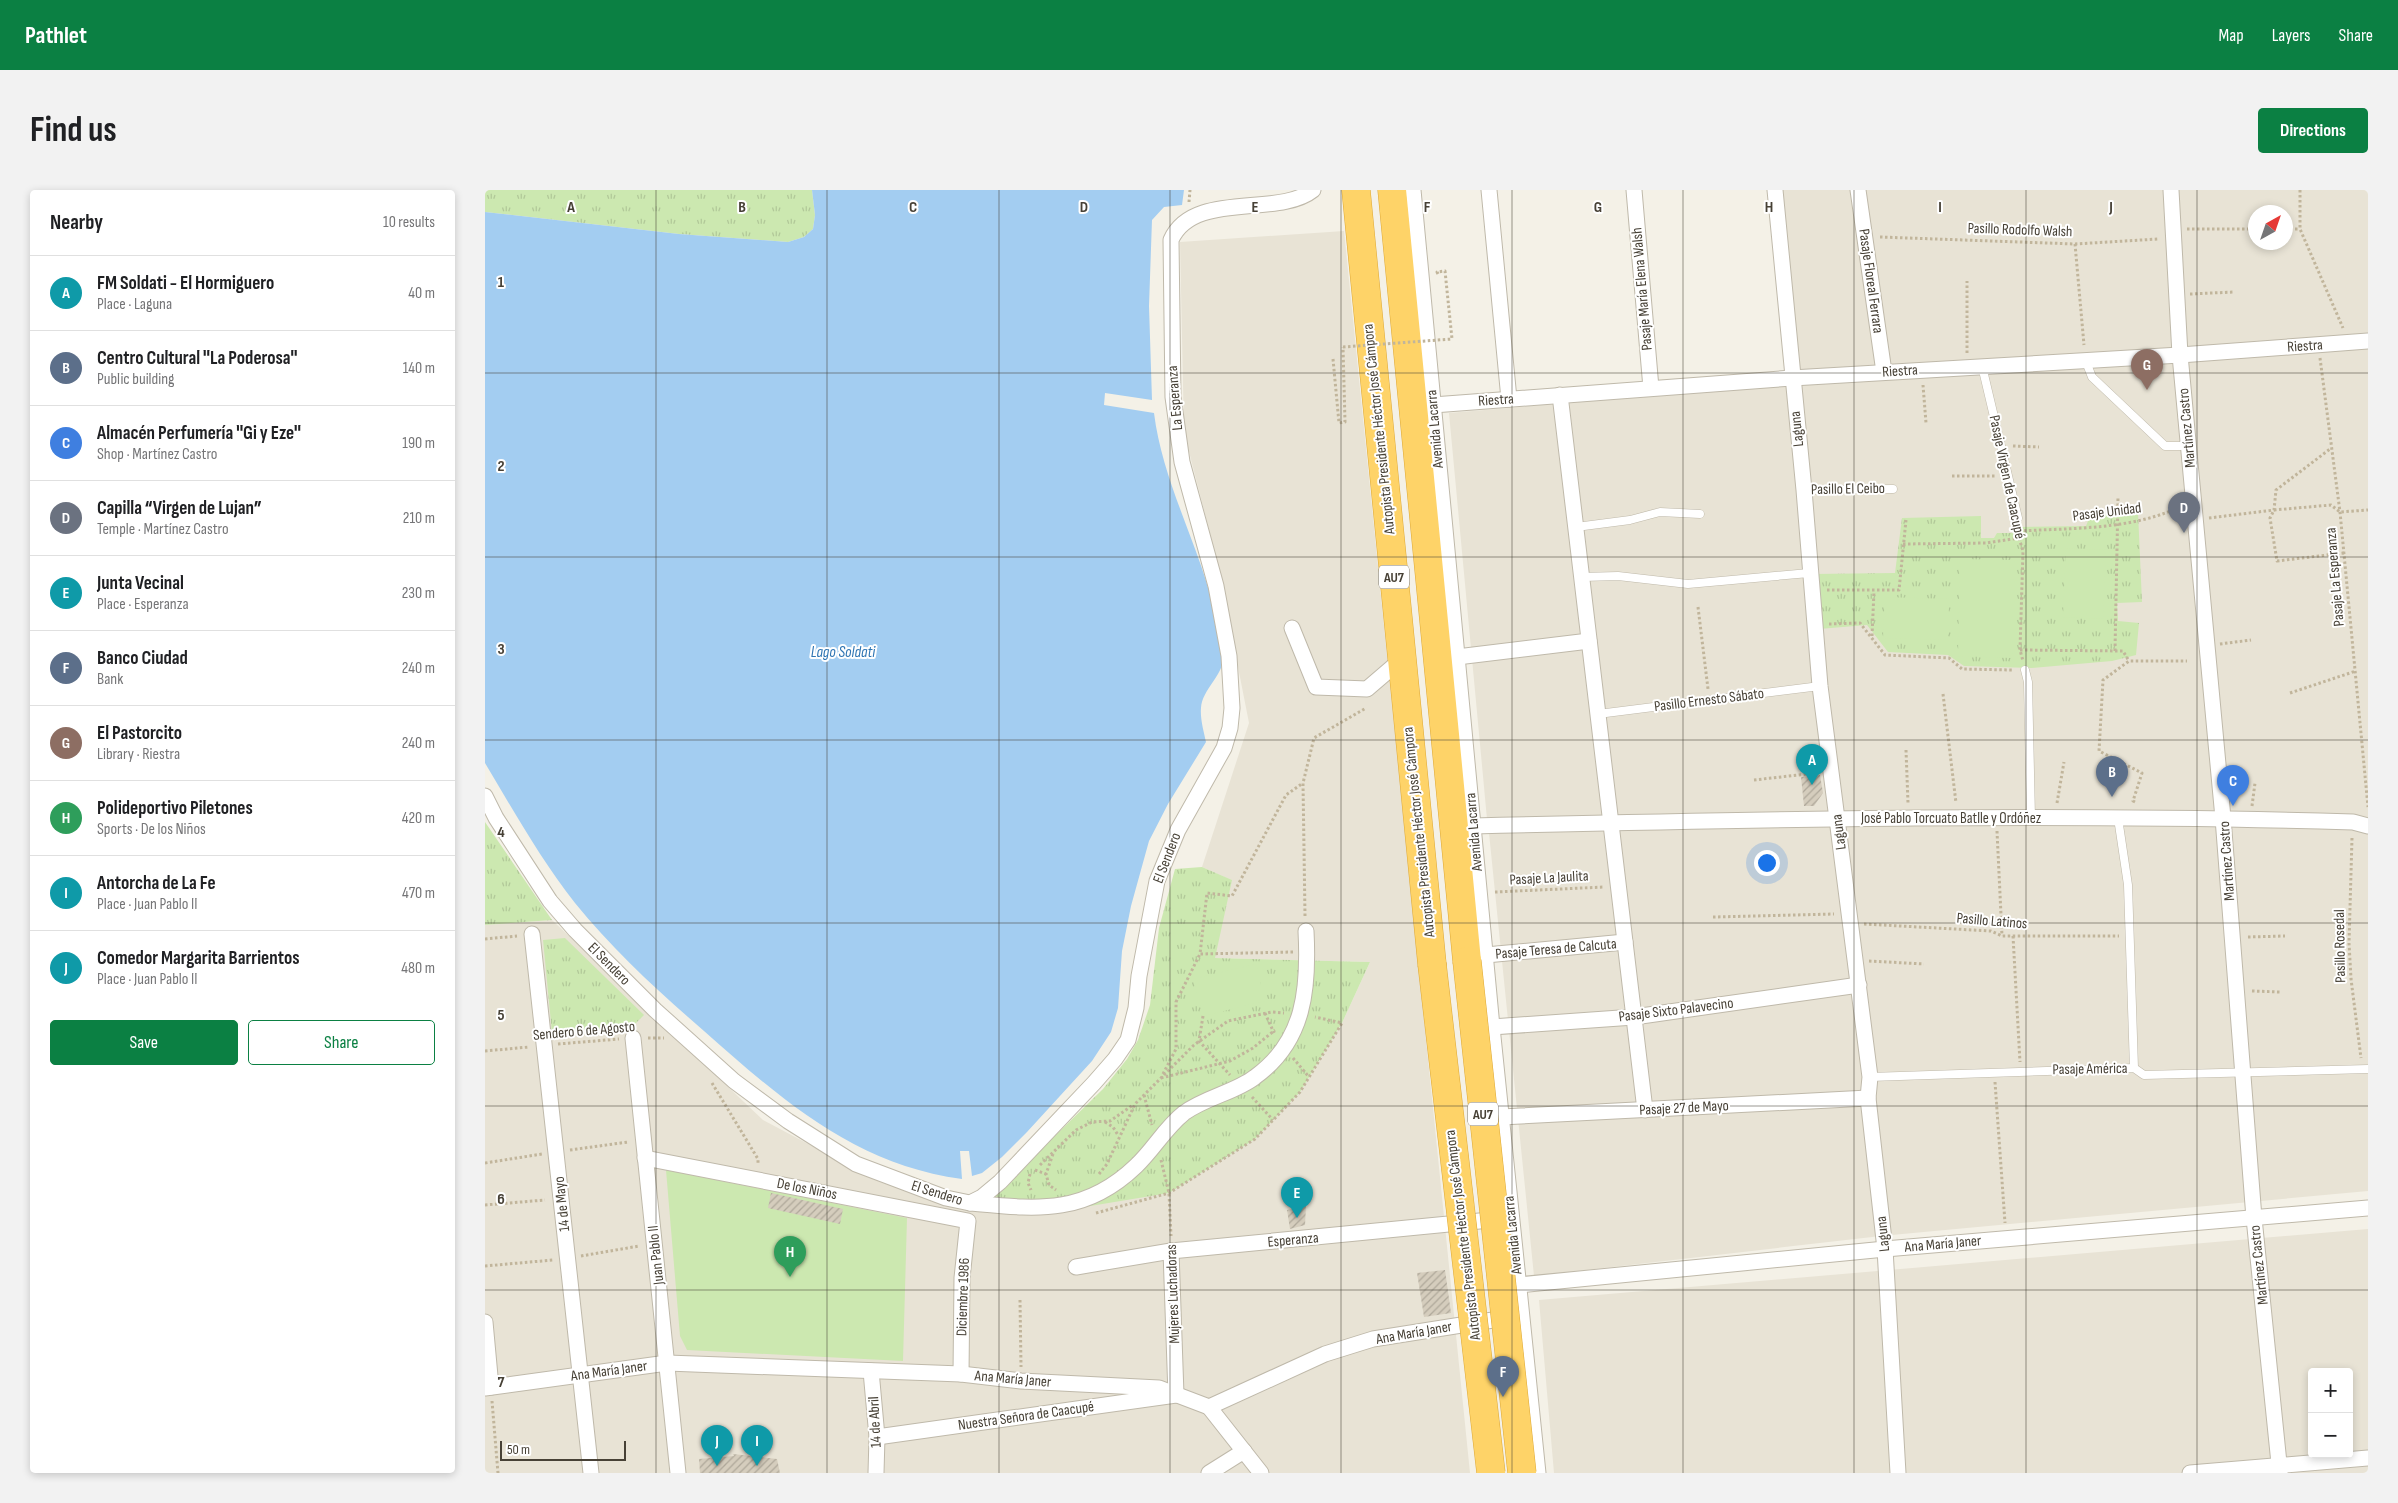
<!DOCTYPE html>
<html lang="en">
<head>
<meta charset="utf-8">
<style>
  body { margin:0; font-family:"Sofia Sans Condensed",sans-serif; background:#f2f2f2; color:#202124 }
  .controls { position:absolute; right:15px; bottom:15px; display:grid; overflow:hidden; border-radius:5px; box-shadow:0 2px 8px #0003 }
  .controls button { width:45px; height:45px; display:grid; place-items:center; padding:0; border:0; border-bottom:1px solid #e0e0e0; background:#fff; color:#202124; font:25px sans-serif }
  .compass { position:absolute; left:1763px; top:15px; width:45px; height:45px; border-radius:50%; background:#fff; box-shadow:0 2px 8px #0003; rotate:40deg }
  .scale { position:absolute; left:15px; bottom:12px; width:126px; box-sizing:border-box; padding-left:5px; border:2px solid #474136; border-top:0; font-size:14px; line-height:18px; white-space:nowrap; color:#474136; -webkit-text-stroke:4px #fff; paint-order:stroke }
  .you { position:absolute; left:1281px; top:672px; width:18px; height:18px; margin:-12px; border:4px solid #fff; border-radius:50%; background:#1a73e8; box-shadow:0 0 0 8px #1a73e833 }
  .badge { display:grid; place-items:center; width:32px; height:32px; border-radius:50%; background:#0b8043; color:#fff; font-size:16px; font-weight:700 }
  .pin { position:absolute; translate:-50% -41px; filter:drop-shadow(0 1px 2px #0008) }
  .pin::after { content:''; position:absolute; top:26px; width:18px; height:15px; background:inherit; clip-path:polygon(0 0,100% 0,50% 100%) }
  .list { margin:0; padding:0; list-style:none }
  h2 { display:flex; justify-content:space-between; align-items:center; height:65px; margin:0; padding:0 20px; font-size:21px }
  h2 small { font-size:16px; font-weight:400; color:#757577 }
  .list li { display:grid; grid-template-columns:32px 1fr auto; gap:15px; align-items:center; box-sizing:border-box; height:75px; padding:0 20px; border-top:1px solid #e0e0e0 }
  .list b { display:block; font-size:19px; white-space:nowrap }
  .list p { margin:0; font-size:16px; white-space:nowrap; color:#757577 }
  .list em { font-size:16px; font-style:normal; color:#757577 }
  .actions { display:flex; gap:10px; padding:15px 20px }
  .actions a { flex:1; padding:11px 0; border:1px solid #0b8043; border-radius:5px; text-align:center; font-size:18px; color:#0b8043 }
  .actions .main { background:#0b8043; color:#fff }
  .map { position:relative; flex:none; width:1883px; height:1283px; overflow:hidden; border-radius:5px }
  header { display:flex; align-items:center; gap:30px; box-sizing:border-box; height:70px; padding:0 25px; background:#0b8043; color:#fff }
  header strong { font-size:24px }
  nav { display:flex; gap:28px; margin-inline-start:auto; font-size:18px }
  .intro { display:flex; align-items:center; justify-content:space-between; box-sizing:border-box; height:120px; padding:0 30px }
  h1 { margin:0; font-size:35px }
  .button { padding:12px 22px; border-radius:5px; background:#0b8043; color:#fff; font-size:18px; font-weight:700 }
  main { display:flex; gap:30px; padding:0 30px }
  aside { flex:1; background:#fff; border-radius:5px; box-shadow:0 2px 8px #0003 }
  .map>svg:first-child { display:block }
  .residential { fill:#e8e3d5; fill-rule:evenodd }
  .grass { fill:url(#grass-tufts) }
  .garden { fill:#cce8b0 }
  .water { fill:#a3cdf1 }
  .building { fill:url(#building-hatch) }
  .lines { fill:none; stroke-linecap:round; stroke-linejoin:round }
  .service-casing { stroke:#bfb9aa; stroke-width:9 }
  .minor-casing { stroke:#bfb9aa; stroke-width:17 }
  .motorway-casing { stroke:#dea937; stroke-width:29 }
  .path { stroke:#c1b59b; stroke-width:3; stroke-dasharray:2.5 2.5; stroke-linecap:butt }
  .service { stroke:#fff; stroke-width:8 }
  .minor { stroke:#fff; stroke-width:15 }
  .motorway { stroke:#fed368; stroke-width:28 }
  .motorway-bridge-casing { stroke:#dea937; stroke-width:29; stroke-linecap:butt }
  .path-bridge { stroke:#c1b59b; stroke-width:3; stroke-dasharray:2.5 2.5; stroke-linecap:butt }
  .motorway-bridge { stroke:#fed368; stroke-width:28 }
  .grid { fill:none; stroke:#474136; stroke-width:1; stroke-opacity:0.55 }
  .labels { text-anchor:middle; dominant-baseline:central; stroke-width:4; stroke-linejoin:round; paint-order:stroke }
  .shield { fill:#fff; stroke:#7e7a72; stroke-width:1 }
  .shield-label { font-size:14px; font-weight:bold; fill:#474136 }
  .street-label { font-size:15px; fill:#474136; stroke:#fff }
  .water-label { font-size:16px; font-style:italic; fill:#2f75b3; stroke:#fff }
  .grid-label { font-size:16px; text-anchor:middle; font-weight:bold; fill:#474136; stroke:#fff; stroke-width:4; stroke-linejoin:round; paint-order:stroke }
</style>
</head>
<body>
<header>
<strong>Pathlet</strong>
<nav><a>Map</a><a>Layers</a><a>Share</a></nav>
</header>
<div class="intro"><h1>Find us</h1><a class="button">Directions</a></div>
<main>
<aside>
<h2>Nearby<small>10 results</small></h2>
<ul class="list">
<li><span class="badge" style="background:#0f9aa8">A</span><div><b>FM Soldati - El Hormiguero</b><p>Place · Laguna</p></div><em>40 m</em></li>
<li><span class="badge" style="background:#5c6f8a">B</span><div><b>Centro Cultural ''La Poderosa''</b><p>Public building</p></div><em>140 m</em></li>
<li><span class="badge" style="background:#3f7fe0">C</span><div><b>Almacén Perfumería ''Gi y Eze''</b><p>Shop · Martínez Castro</p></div><em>190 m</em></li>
<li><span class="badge" style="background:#6b7280">D</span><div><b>Capilla “Virgen de Lujan”</b><p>Temple · Martínez Castro</p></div><em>210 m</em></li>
<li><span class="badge" style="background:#0f9aa8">E</span><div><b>Junta Vecinal</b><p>Place · Esperanza</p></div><em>230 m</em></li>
<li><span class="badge" style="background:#5c6f8a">F</span><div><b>Banco Ciudad</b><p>Bank</p></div><em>240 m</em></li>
<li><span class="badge" style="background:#8d6e63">G</span><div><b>El Pastorcito</b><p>Library · Riestra</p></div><em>240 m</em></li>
<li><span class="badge" style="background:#2e9e5b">H</span><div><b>Polideportivo Piletones</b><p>Sports · De los Niños</p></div><em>420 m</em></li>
<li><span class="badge" style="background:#0f9aa8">I</span><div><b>Antorcha de La Fe</b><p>Place · Juan Pablo II</p></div><em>470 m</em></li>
<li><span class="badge" style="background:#0f9aa8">J</span><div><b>Comedor Margarita Barrientos</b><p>Place · Juan Pablo II</p></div><em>480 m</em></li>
</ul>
<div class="actions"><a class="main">Save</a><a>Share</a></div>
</aside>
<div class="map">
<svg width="1883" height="1283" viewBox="0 0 1883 1283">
  <defs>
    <pattern id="grass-tufts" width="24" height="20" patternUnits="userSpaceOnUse" patternTransform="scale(1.25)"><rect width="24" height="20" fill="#cce8b0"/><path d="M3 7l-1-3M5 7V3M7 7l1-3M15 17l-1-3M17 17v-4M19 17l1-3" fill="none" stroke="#b1c898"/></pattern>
    <pattern id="building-hatch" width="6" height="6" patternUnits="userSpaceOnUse" patternTransform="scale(1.25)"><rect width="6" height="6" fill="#d5cdbd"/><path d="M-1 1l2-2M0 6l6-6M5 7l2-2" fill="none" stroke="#afa89a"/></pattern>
  </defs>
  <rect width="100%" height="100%" fill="#f4f1e7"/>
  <g class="residential">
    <path d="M1298 0H1883V1001L1396 1046 1049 1086 1004 643 1132 641 1084 212 1314 194ZM1770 22H1800V52H1770Z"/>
    <path d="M859 41 985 1283H0V735L67 730 278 930 395 992 461 1013 815 902 857 833 885 772 729 768 746 690 717 677 764 533 733 375 699 242 695 52Z"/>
    <path d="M1069 214 1119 626 1002 629 964 223Z"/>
    <path d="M1883 1039V1283H1069L1054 1110ZM1827 1182H1864V1264H1827Z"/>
  </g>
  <g class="grass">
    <path d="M0 0H327L330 25 328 39 319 47 303 52 194 44 0 22Z"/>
    <path d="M1653 322 1657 412 1632 413 1633 431 1654 433 1651 465 1627 471 1547 478 1479 476 1463 465 1403 462 1382 435 1334 439 1327 384 1410 383 1417 328 1496 326V348H1509L1512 343H1527L1530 337 1601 336 1605 326Z"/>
    <path d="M0 632 67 730 0 735Z"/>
    <path d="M717 677 747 690 730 768 885 772 857 833 815 902 770 949 684 1003 569 1022 505 1009 618 899 642 869 653 850 665 815 674 738 690 679Z"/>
    <path d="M80 748 159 825 148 836 67 843 58 750Z"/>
  </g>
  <g class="garden">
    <path d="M1581 358 1621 360 1618 429 1578 427Z"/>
    <path d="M1475 369 1529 370 1527 468 1473 466Z"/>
    <path d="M1400 407 1464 409 1463 450 1398 448Z"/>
    <path d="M771 774 780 811 718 826 708 789Z"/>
    <path d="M181 980 422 1028 418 1171 202 1160 195 1146Z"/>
  </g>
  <path class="water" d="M327 0H699L697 15 679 17 667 30 664 116 667 210 620 203 619 215 669 223C678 296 718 361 732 433 734 444 738 456 738 467 739 485 717 499 716 518 715 529 719 542 721 552L683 614 664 651 646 716 637 761 633 818 626 842 607 871 542 942 517 967 497 983 487 986 484 961H475L477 989C370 975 296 909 219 841 173 801 128 760 90 713 56 670 28 620 0 573V22L194 44 303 52 319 47 328 39 330 25Z"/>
  <g class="building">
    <path d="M1335 585 1338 603 1329 616H1319L1316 587Z"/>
    <path d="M286 1003 358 1019 355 1034 283 1018Z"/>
    <path d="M821 1016 820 1035 805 1039 802 1020Z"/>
    <path d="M960 1080 966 1123 939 1127 932 1083Z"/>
    <path d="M248 1264 292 1269 295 1283H215L214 1269 249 1266Z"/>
  </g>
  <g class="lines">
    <defs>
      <g id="service">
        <path d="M1600 169 1607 187 1680 256H1704"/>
        <path d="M1497 176 1533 328"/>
        <path d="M1319 300 1408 299"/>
        <path d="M1091 337 1145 330 1175 322 1215 324"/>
        <path d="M1097 387 1133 386 1203 394 1324 383"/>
        <path d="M1540 480 1543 492 1546 628"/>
        <path d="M1113 524 1335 496"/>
        <path d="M1633 628 1643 695 1649 878"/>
        <path d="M1385 887 1649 878 1659 885 1883 879"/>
      </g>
      <g id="minor">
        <path d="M928 0 1007 837 1053 1283"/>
        <path d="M1004 0 1024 209"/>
        <path d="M1149 0 1166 198"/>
        <path d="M1290 0 1319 300 1335 496 1385 887 1383 908 1400 1059 1413 1283"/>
        <path d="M1373 0 1399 182"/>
        <path d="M1686 0 1695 165 1738 628 1769 1028 1795 1283"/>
        <path d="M1075 205 1160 920"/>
        <path d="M948 215 1307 188 1695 165 1883 151"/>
        <path d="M807 438 831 497 882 499 917 469"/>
        <path d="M972 467 1104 451"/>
        <path d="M0 606 11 628 65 711 90 740 170 820 249 891 303 931 371 974 461 1008 485 1013 497 1007 515 992 609 893 630 869 643 850 651 818 654 786 672 691 693 640 739 558 745 538 747 518 744 466 731 396 697 272 688 207 686 50C708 0 793 28 828 0"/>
        <path d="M989 636C1282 629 1575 623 1868 632L1883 636"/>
        <path d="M47 744 106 1283"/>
        <path d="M1001 765 1140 752"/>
        <path d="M1007 837 1149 827 1374 795"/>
        <path d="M148 848 193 1283"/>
        <path d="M1016 927 1383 908"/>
        <path d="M160 968 483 1031 477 1088 476 1184"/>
        <path d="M485 1013C551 1019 599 1026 651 976 669 959 680 938 699 923 721 907 751 902 770 887 820 851 824 798 821 741"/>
        <path d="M591 1077 686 1061 1015 1029"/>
        <path d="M1033 1095 1400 1059 1883 1018"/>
        <path d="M0 1132 6 1197"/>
        <path d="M386 1181 392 1247 391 1283"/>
        <path d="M0 1198 182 1173 476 1184 536 1191 674 1198 724 1217 840 1164 888 1149 1027 1127"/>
        <path d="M724 1217 776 1283"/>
        <path d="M392 1247 691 1205 686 1061"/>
        <path d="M724 1283 759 1261"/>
        <path d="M1705 1283 1883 1268"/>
      </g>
      <g id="motorway">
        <path d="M871 0 947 774"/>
        <path d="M907 0 982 771"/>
      </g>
    </defs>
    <use href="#service" class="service-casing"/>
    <use href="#minor" class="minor-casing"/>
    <use href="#motorway" class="motorway-casing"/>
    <g class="path">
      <path d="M1815 0V39L1858 138"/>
      <path d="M704 12 705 0"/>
      <path d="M1702 39H1770"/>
      <path d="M1800 39H1815"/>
      <path d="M1395 47 1590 54 1673 49"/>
      <path d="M1590 54 1599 155"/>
      <path d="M953 84 952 82 960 81 967 149"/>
      <path d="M1705 104 1749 102"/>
      <path d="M1482 163V91"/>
      <path d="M1835 168 1855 322 1883 617"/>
      <path d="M848 169 854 233 860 232 858 157"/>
      <path d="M1438 195 1441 233"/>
      <path d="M1528 256 1554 257"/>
      <path d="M1467 286H1511"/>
      <path d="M1724 328 1789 320 1791 300 1845 259"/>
      <path d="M1533 338 1534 348 1538 361 1535 460 1538 471"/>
      <path d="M1534 341C1588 338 1645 340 1695 317"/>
      <path d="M1418 354 1501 353 1534 348"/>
      <path d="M1859 363 1792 371 1785 328 1789 320 1846 315 1855 322 1883 320"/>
      <path d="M1342 400H1414L1421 330"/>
      <path d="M1213 417 1223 499"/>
      <path d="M1344 434 1375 433 1400 465 1464 468 1477 479 1528 480"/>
      <path d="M1387 446 1389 401"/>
      <path d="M1735 454 1766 450"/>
      <path d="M1535 460 1638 461 1644 471"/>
      <path d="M1630 461 1633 307"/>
      <path d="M1805 503 1871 481"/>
      <path d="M1458 504 1471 613"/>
      <path d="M1421 560 1423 613"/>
      <path d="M1269 590 1331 583"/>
      <path d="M1650 612 1648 611 1657 583 1614 561 1618 490 1644 471H1702"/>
      <path d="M1572 613 1579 572"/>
      <path d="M1767 616 1770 593"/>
      <path d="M1512 641 1517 746"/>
      <path d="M1867 648 1864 753 1866 789 1876 868"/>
      <path d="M1010 702 1119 697"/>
      <path d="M820 726 818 593 829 548 881 518"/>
      <path d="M1228 727 1349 724"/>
      <path d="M1379 734 1506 741 1517 746H1634"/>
      <path d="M1528 746 1535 872"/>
      <path d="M1763 747 1800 746"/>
      <path d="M0 749 32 746"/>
      <path d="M808 762 715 764 722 703 747 706 801 605 818 593"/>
      <path d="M1384 771 1439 774"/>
      <path d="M1767 801 1795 802"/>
      <path d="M780 823 789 843"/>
      <path d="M718 826 714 851 745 885"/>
      <path d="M163 848H179"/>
      <path d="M73 854 134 849"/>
      <path d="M0 861 44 857"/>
      <path d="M808 868 824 887"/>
      <path d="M678 884 691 859V812L715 764"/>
      <path d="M676 888 745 871 768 858 790 840"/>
      <path d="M1510 892 1520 1033"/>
      <path d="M227 893 273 969V974"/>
      <path d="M659 905 667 935"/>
      <path d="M767 907 788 930"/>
      <path d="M620 932 628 937 633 945"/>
      <path d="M85 960 143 952"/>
      <path d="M568 964 561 984 564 995 571 1000"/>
      <path d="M676 970 684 1003 686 1046"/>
      <path d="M0 973 57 964"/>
      <path d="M555 975 591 940 607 932 625 931 648 915"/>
      <path d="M550 980 561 984"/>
      <path d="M545 984 543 993 546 1000"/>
      <path d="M614 984 622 974 650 914 709 855 743 831 787 822 799 823"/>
      <path d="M0 1015 60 1010"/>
      <path d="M611 1023 684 1003 770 949 815 902 857 833 830 827"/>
      <path d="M96 1066 154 1056"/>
      <path d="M0 1076 68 1070"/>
      <path d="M535 1110 536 1177"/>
      <path d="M7 1211 13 1283"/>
    </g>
    <use href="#service" class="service"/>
    <use href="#minor" class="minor"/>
    <use href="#motorway" class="motorway"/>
    <defs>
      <g id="motorway-bridge">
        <path d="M982 771 1037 1283"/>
        <path d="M947 774 1006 1283"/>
      </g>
    </defs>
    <use href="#motorway-bridge" class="motorway-bridge-casing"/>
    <path class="path-bridge" d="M858 157 967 149"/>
    <use href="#motorway-bridge" class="motorway-bridge"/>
  </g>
  <path class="grid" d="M171 0V1283M342 0V1283M514 0V1283M685 0V1283M856 0V1283M1027 0V1283M1198 0V1283M1369 0V1283M1541 0V1283M1712 0V1283M0 183H1883M0 367H1883M0 550H1883M0 733H1883M0 916H1883M0 1100H1883"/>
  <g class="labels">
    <g class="shield">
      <rect x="894" y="375.5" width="30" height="23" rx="4"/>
      <rect x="983" y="912.5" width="30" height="23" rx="4"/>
    </g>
    <g class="shield-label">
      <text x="909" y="387">AU7</text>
      <text x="998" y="924">AU7</text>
    </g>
    <g class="street-label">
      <text transform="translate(1535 40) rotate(2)">Pasillo Rodolfo Walsh</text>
      <text transform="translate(1386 91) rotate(82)">Pasaje Floreal Ferrara</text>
      <text transform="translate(1157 99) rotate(-95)">Pasaje María Elena Walsh</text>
      <text transform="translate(1820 156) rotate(-4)">Riestra</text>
      <text transform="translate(1415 181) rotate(-4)">Riestra</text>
      <text transform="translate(690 208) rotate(-95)">La Esperanza</text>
      <text transform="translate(1011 210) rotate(-4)">Riestra</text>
      <text transform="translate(1702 238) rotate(-95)">Martínez Castro</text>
      <text transform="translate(894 239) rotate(-96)">Autopista Presidente Héctor José Cámpora</text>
      <text transform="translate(950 239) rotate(-95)">Avenida Lacarra</text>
      <text transform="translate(1312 239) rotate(-96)">Laguna</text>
      <text transform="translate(1522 287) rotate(78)">Pasaje Virgen de Caacupé</text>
      <text transform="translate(1363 299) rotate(-1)">Pasillo El Ceibo</text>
      <text transform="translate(1622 322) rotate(-7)">Pasaje Unidad</text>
      <text transform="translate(1850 387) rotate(-95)">Pasaje La Esperanza</text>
      <text transform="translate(1224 510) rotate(-7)">Pasillo Ernesto Sábato</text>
      <text x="1466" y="628">José Pablo Torcuato Batlle y Ordóñez</text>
      <text transform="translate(934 642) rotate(-96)">Autopista Presidente Héctor José Cámpora</text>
      <text transform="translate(989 642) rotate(-95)">Avenida Lacarra</text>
      <text transform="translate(1354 642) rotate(-97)">Laguna</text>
      <text transform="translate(682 668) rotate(-69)">El Sendero</text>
      <text transform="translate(1742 671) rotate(-94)">Martínez Castro</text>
      <text transform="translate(1064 688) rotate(-3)">Pasaje La Jaulita</text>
      <text transform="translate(1507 731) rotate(5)">Pasillo Latinos</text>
      <text transform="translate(1855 756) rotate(-91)">Pasillo Rosedal</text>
      <text transform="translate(1071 759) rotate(-5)">Pasaje Teresa de Calcuta</text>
      <text transform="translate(124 774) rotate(45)">El Sendero</text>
      <text transform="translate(1191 820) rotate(-7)">Pasaje Sixto Palavecino</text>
      <text transform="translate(99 841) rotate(-5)">Sendero 6 de Agosto</text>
      <text transform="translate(1605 879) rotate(-1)">Pasaje América</text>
      <text transform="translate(1199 918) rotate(-3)">Pasaje 27 de Mayo</text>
      <text transform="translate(322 999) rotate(11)">De los Niños</text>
      <text transform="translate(452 1003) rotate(17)">El Sendero</text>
      <text transform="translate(77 1014) rotate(-96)">14 de Mayo</text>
      <text transform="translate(1398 1044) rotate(-96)">Laguna</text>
      <text transform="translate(978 1045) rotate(-97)">Autopista Presidente Héctor José Cámpora</text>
      <text transform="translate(1028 1045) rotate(-96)">Avenida Lacarra</text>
      <text transform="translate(808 1050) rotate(-5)">Esperanza</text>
      <text transform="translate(1458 1054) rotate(-5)">Ana María Janer</text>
      <text transform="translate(171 1065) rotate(-96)">Juan Pablo II</text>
      <text transform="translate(1774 1075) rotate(-96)">Martínez Castro</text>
      <text transform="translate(688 1104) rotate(-92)">Mujeres Luchadoras</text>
      <text transform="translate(478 1107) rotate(-88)">Diciembre 1986</text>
      <text transform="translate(929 1143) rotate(-10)">Ana María Janer</text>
      <text transform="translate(124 1181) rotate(-8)">Ana María Janer</text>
      <text transform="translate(528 1189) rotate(5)">Ana María Janer</text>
      <text transform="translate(541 1226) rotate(-8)">Nuestra Señora de Caacupé</text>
      <text transform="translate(390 1232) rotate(-93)">14 de Abril</text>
    </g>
    <g class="water-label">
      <text x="358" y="462">Lago Soldati</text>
    </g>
  </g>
  <g class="grid-label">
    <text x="86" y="22">A</text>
    <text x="257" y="22">B</text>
    <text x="428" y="22">C</text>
    <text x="599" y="22">D</text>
    <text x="770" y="22">E</text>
    <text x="942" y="22">F</text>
    <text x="1113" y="22">G</text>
    <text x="1284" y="22">H</text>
    <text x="1455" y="22">I</text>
    <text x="1626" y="22">J</text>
    <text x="16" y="97">1</text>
    <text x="16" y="281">2</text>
    <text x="16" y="464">3</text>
    <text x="16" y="647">4</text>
    <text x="16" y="830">5</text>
    <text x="16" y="1014">6</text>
    <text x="16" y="1197">7</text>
  </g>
</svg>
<div class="controls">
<button>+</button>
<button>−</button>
</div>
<svg class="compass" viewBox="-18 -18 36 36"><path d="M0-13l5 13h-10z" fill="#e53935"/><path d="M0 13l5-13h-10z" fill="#757577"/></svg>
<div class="scale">50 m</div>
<div class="you"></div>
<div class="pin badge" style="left:1327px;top:595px;background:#0f9aa8">A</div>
<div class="pin badge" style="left:1627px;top:607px;background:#5c6f8a">B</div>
<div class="pin badge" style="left:1748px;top:616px;background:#3f7fe0">C</div>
<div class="pin badge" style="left:1699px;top:343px;background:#6b7280">D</div>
<div class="pin badge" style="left:812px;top:1028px;background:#0f9aa8">E</div>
<div class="pin badge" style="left:1018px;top:1207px;background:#5c6f8a">F</div>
<div class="pin badge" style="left:1662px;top:200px;background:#8d6e63">G</div>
<div class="pin badge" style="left:305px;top:1087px;background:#2e9e5b">H</div>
<div class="pin badge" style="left:272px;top:1276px;background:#0f9aa8">I</div>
<div class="pin badge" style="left:232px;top:1276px;background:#0f9aa8">J</div>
</div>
</main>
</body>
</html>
